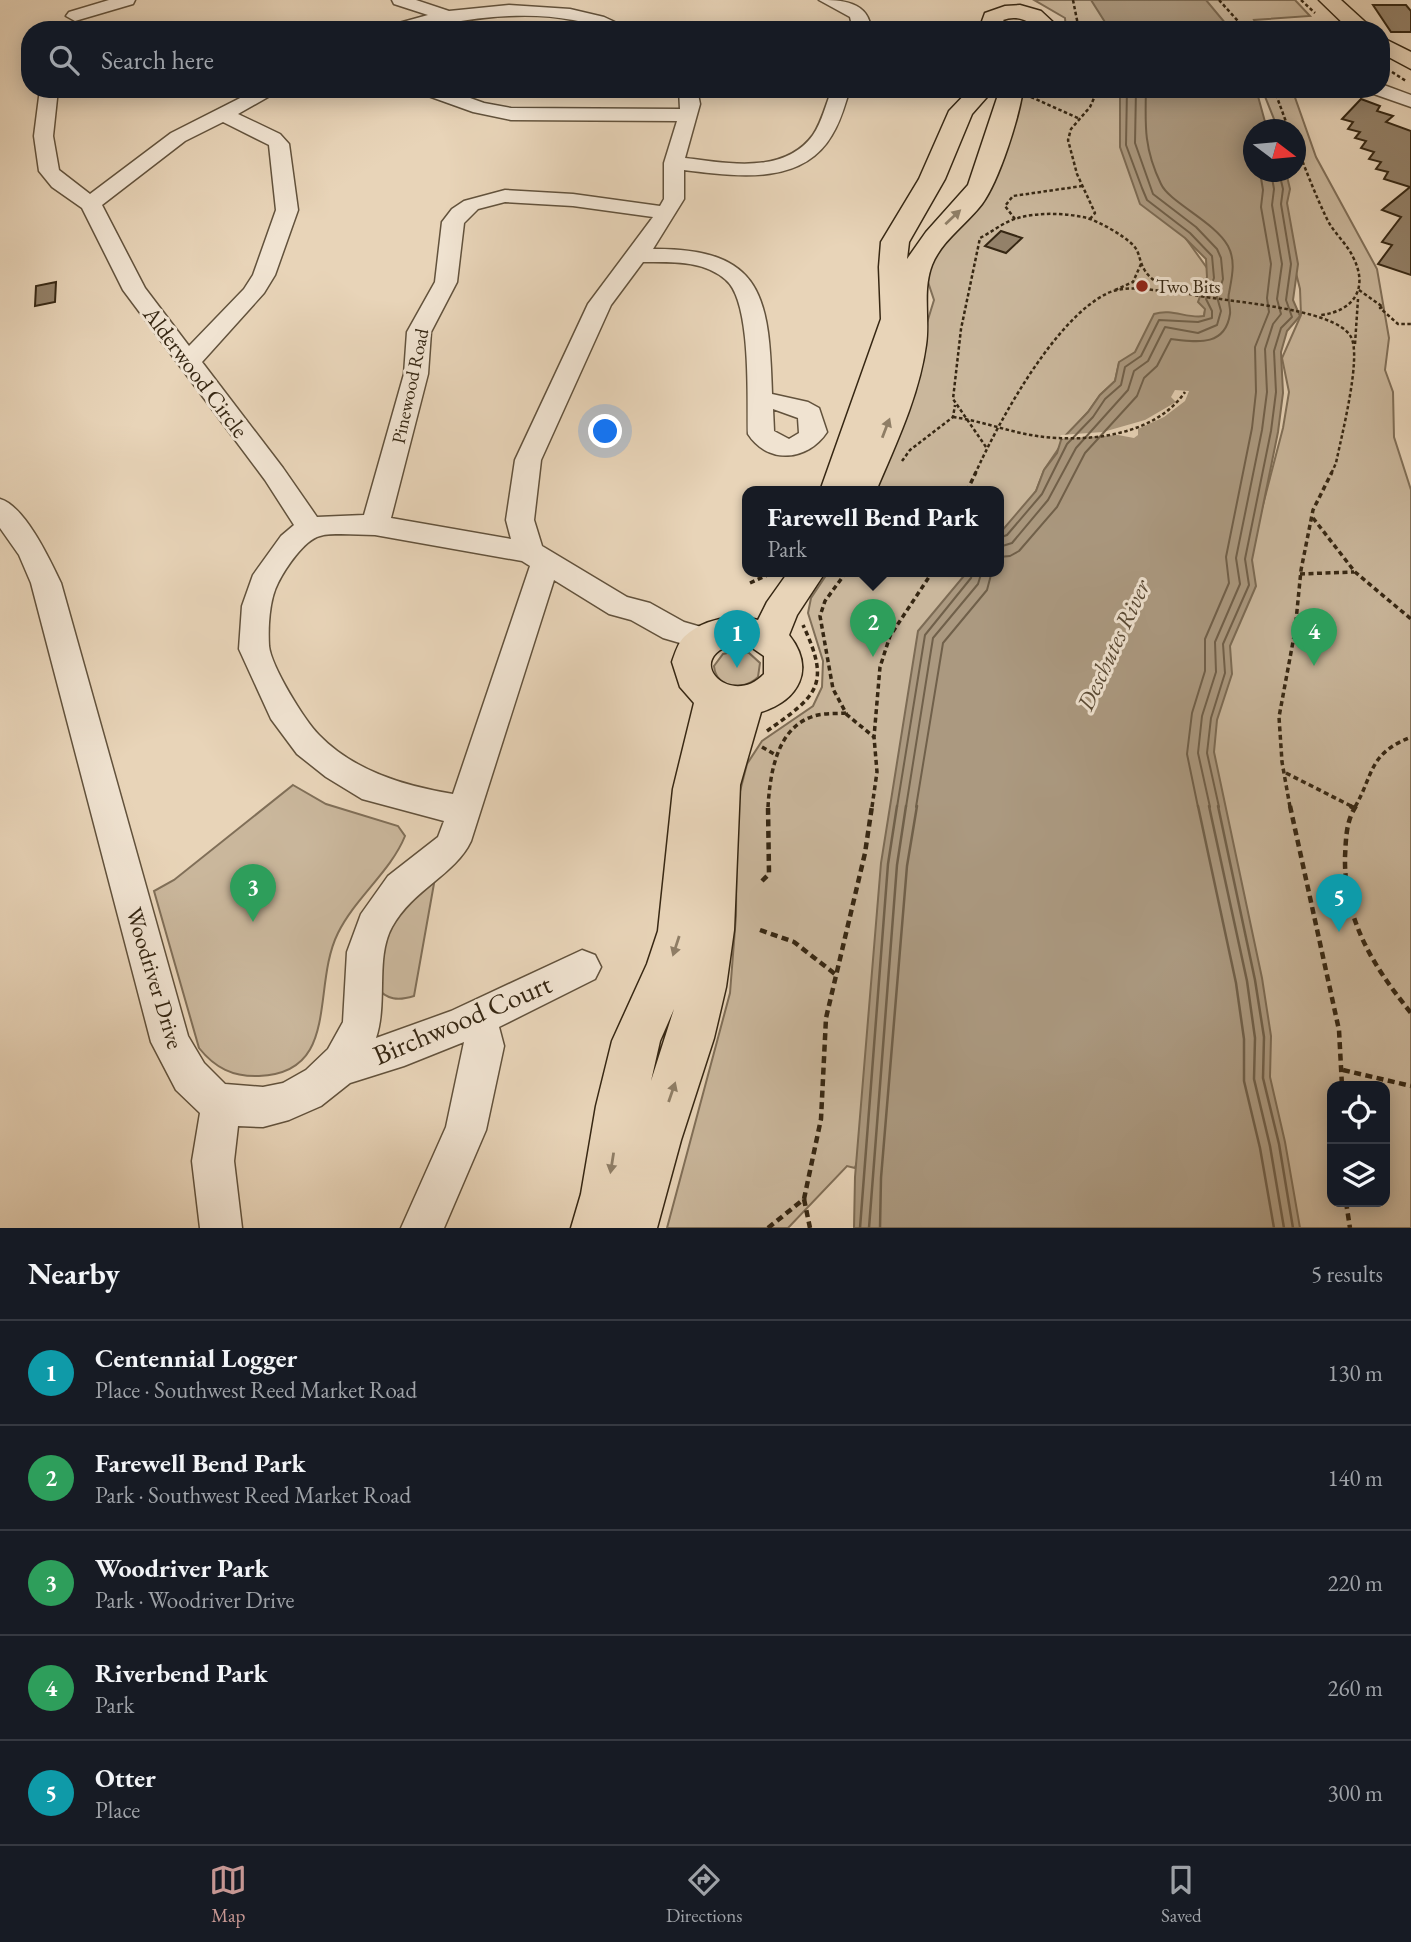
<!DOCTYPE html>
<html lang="en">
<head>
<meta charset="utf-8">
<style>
  body { margin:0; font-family:"EB Garamond",serif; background:#20242c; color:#f1f3f6 }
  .controls { position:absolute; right:21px; bottom:21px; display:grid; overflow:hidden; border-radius:14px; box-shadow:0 4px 18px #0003 }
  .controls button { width:63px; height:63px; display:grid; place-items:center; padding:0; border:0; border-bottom:2px solid #363941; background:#171b24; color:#f1f3f6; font:35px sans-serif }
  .compass { position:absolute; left:1243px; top:119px; width:63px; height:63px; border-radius:50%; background:#171b24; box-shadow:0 4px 18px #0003; rotate:106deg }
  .you { position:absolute; left:606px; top:432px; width:24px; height:24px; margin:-18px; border:5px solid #fff; border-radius:50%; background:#1a73e8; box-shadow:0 0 0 10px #1a73e833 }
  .badge { display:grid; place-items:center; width:46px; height:46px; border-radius:50%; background:#c59692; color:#fff; font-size:23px; font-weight:700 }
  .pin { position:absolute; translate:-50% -58px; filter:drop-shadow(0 2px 4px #0008) }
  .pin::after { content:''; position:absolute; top:37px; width:24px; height:21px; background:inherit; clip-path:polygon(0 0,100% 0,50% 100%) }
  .popup { position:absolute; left:742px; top:486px; width:262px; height:91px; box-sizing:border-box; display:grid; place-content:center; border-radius:14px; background:#171b24; filter:drop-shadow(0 2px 5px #0005); font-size:23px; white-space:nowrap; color:#9ea1a6 }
  .popup b { font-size:26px; color:#f1f3f6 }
  .popup::after { content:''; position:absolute; left:50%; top:100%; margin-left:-14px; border:14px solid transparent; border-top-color:#171b24 }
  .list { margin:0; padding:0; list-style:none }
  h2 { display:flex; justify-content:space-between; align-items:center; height:91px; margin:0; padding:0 28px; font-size:30px }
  h2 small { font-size:23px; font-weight:400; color:#9ea1a6 }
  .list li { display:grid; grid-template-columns:46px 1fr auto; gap:21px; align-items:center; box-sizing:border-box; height:105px; padding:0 28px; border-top:2px solid #363941 }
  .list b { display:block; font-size:26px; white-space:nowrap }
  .list p { margin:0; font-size:23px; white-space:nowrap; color:#9ea1a6 }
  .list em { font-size:23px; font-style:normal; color:#9ea1a6 }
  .icon { flex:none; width:38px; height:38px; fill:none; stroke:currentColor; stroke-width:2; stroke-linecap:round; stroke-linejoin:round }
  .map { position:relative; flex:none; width:1411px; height:1228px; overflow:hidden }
  .search { position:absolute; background:#171b24; box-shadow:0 4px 18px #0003; left:21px; right:21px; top:21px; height:77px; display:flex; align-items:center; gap:18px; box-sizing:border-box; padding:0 24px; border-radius:28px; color:#9ea1a6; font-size:26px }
  .sheet { height:616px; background:#171b24 }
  nav { display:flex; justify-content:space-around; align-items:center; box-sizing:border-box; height:98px; border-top:2px solid #363941; background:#171b24; font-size:19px; color:#9ea1a6 }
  nav a { display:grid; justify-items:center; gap:4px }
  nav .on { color:#c59692 }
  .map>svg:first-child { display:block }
  .green { fill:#cab79c; stroke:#806f58; stroke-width:2; fill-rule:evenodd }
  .water { fill:#ab9980; stroke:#7c6b54; stroke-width:2 }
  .pier { fill:#e8d4b8 }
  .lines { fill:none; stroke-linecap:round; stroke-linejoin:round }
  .shore-far1 { stroke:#70604a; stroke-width:2 }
  .shore { stroke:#70604a; stroke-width:2.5 }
  .building { fill:#938169; stroke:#362713; stroke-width:2 }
  .minor-casing { stroke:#62523c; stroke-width:3 }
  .major-casing { stroke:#362713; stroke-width:3 }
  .path-far2 { stroke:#362713; stroke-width:2.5; stroke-dasharray:3.5 2.5; stroke-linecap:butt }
  .path-far1 { stroke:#362713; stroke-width:3.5; stroke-dasharray:5 3.5; stroke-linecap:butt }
  .path { stroke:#362713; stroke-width:4.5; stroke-dasharray:7 4.5; stroke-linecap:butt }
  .minor { fill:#f0e3d1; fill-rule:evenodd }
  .major { fill:#e8d4b8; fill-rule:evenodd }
  .oneway { fill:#8f7e66 }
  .poi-dot { fill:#8f2418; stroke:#f0e3d1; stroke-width:2.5 }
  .labels { text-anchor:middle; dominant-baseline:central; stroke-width:6; stroke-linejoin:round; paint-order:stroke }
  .far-poi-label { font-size:19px; fill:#362713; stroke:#f0e3d1; text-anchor:start }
  .far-street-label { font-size:19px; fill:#362713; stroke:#f0e3d1 }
  .street-label { font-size:23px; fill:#362713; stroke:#f0e3d1 }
  .water-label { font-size:24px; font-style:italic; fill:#594934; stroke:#f0e3d1 }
  .near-street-label { font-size:28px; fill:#362713; stroke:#f0e3d1 }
</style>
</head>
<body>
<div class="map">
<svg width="1411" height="1228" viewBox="0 0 1411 1228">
  <rect width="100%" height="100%" fill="#e8d4b8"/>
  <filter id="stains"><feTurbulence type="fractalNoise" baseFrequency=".00286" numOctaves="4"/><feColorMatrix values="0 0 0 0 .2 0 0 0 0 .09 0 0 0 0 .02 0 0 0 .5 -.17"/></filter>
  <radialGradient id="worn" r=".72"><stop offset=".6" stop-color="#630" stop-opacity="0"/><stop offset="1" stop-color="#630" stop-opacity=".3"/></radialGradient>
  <g class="green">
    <path d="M1034 0H1104L1122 30H1066L1065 18Z"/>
    <path d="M1202 0H1295L1310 16 1254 20 1259 30H1232Z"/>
    <path d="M1018 89H1147L1167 212 1212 275 1204 316 1119 363 1115 381 1100 395 1088 412 1069 433 1044 470 1036 491 999 550V491H875L934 300 926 276Z"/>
    <path d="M1262 89H1292L1316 157 1377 269 1389 338 1385 370 1393 392 1394 437 1411 490V1228H1274L1205 727 1283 428 1289 392 1282 358 1301 315 1300 289 1288 241 1285 172H1296V130L1278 129ZM1332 1086H1385V1202H1332Z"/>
    <path d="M829 571H980L875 1103 855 1168 847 1166 788 1228H667L730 993 736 916 737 803 747 764 762 741 813 706 822 687 823 661 808 613 811 598Z"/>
    <path d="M740 650 749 653 760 663 758 677C744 691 716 689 714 666L723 654Z"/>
    <path d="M293 785 326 804 398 826 405 836C391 871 355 898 338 933 311 987 341 1073 259 1076 233 1077 215 1068 199 1048L154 891 174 880Z"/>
    <path d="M438 861 414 996C398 1001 387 1000 376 987L385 935Z"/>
  </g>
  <g class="water">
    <path d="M1091 0H1206L1231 30H1110Z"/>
    <path d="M1120 89H1256L1267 129 1254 130V172H1286L1290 189 1287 203 1298 264 1293 300 1300 316 1287 331 1281 352 1283 393 1278 432 1252 560 1256 586 1230 646 1232 674 1217 720 1214 752 1262 978 1271 1036 1270 1077 1285 1142 1300 1228H854L855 1177 881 863 918 631 968 571H999V534L1036 491 1044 470 1057 453 1061 440 1088 412 1100 395 1115 381 1119 362 1135 352 1154 314C1172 308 1187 319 1204 316L1205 309 1198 302 1207 277 1206 259 1185 238 1140 204 1120 147Z"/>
  </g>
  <path class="pier" d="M1175 390 1189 391 1185 401 1164 417 1138 429V435L1134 438 1118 435 1058 439 1061 435 1103 432 1145 420 1176 402 1171 397Z"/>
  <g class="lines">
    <g class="shore-far1">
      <path d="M999 538 1007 535 1042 494 1067 444 1093 417 1105 399 1121 385 1125 367 1141 356 1159 320 1198 322 1212 318V311L1206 299 1214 278 1212 256 1190 233 1147 200 1142 188 1126 145 1127 89"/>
      <path d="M999 547 1012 543 1048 500 1076 448 1128 390 1134 371 1148 361 1165 327 1198 333 1217 325 1221 311 1217 297 1223 279 1221 258 1217 249 1196 227 1153 194 1135 143 1136 89"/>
      <path d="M999 557 1010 556 1019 551 1057 507 1085 453 1137 396 1144 378 1157 366 1171 339C1197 342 1225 347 1230 314 1231 307 1227 300 1229 293 1232 277 1236 261 1228 246 1215 222 1169 202 1161 184 1144 149 1145 126 1146 89"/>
      <path d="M897 807 925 635 971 578 973 571"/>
      <path d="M906 807 933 638 978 584 982 571"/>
      <path d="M916 807 943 643 987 590 992 571"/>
      <path d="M1198 807 1187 754 1192 713 1205 671V639L1229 583 1226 557 1252 428 1256 392 1255 347 1269 312 1267 298 1271 264 1261 207 1263 190 1260 172"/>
      <path d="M1210 807 1198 753 1202 716 1216 672 1215 642 1240 584 1236 558 1262 430 1267 392 1265 349 1273 324 1281 314 1277 299 1282 264 1272 205 1274 189 1271 172"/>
      <path d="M1219 807 1207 753 1211 718 1225 673 1223 644 1249 585 1245 559 1271 431 1276 392 1274 351 1281 328 1292 317 1286 300 1291 264 1281 204 1283 189 1279 172"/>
    </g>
    <g class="shore">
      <path d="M1198 806 1236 983 1244 1039V1081L1260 1148 1274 1228"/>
      <path d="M1209 806 1247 981 1255 1038 1254 1079 1270 1146 1284 1228"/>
      <path d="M1218 806 1255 980 1264 1037 1263 1078 1279 1144 1293 1228"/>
      <path d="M860 1228 888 864 897 806"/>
      <path d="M869 1228 897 865 906 806"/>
      <path d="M880 1228 881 1178 907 866 917 806"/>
    </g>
  </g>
  <g class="building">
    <path d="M1373 5H1406L1411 11V32H1391Z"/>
    <path d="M1361 99 1380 106 1377 111 1393 116 1386 122 1411 131V275L1378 264 1392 245 1382 242 1401 217 1382 210 1410 187 1384 179 1388 172 1376 169 1381 162 1369 159 1374 152 1361 148 1366 141 1355 138 1360 132 1348 129 1353 122 1342 119Z"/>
    <path d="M1001 231 1022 238 1006 253 985 246Z"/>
    <path d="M56 282 55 302 35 306 36 286Z"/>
  </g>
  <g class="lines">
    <defs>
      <g id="minor">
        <path d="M109 0H135L133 4 75 21 66 16 69 12Z"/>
        <path d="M392 0H416L449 11 509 5 570 9 604 17 632 30C610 30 594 24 573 20 553 16 530 15 509 16 467 17 427 30 385 30L388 26 428 15 394 4Z"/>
        <path d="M819 0C841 0 869 1 871 30H853L850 17Z"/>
        <path d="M1381 84 1411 95V107L1371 93 1369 89H1381Z"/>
        <path d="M40 89H58L53 136 59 170 90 194 171 133 258 89H282L238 114 280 134 289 144 298 210 275 275 264 293 202 362 283 468 317 517 364 515 404 374 407 332 435 282 442 222 452 209 464 201 505 190 573 194 660 206 664 199V163L677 121 511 120 473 112 420 93 418 89H445L484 103 511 108 680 109 679 89H697L700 104 685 158C727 163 784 175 813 135 822 122 826 104 832 89H850C845 104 841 121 832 135 802 187 735 176 684 170V199L653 249C764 248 769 298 772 394L808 402 819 408 827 432C808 461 768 465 748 434 747 401 752 302 726 280 704 260 671 262 643 262L611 305 541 460 534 520 542 546 627 597 650 603 684 622 715 631 719 639 715 647 704 650 663 638 631 620 609 614 554 580 471 841C455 875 413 889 392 927 375 958 388 1002 376 1038L451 1011 582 950 595 955 601 967 595 979 499 1027 504 1046 486 1130 444 1228H401L446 1127 464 1042 404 1066 350 1083 321 1106 289 1120 263 1127 238 1126 234 1161 242 1228H200L192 1161 200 1113 176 1090 151 1042 31 583 19 555 0 528V499C25 506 50 560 61 583L188 1036 204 1063 225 1084 263 1087 283 1083 306 1070 328 1049 343 1022 347 952 361 914 388 876 438 837 444 821 362 799 326 777 297 754 271 719 239 649 242 606 253 575 281 536 294 525 265 480 123 290 82 208 52 187 39 171 34 136ZM223 122 269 145 276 210 253 275 244 289 189 346 145 288 102 205 185 141ZM505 202 573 206 653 217 588 304 515 460 506 520 511 539 391 518 428 374 431 332 457 282 464 223 478 209ZM773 409 798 418 799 433 789 439 774 431ZM341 534 375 535 522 561 530 566 453 794C404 786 354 771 319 735 304 720 271 666 269 646 268 628 269 600 278 583 285 569 304 540 320 536 326 534 334 534 341 534Z"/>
      </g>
      <g id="major">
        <path d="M1319 0H1341L1374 30H1350Z"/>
        <path d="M1020 5 1041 11 1055 24 1051 30H1029L1032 24C1023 18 1013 16 1003 20L1011 30H986L981 24 985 13 1005 6Z"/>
        <path d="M1381 37 1411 52V69L1381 53Z"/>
        <path d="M970 89H994L972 114 945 179 909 242 907 259 926 232 968 185 1000 89H1023C1019 118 999 181 982 204 966 225 942 240 932 265 922 291 930 319 926 345 919 396 896 444 876 491H820L881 319 879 267 881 242 919 179 949 111Z"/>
        <path d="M789 571H826L797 615 789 635C816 669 799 700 761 712L740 785 734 930 726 987 714 1038 681 1140 657 1228H571L581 1194 596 1106 612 1041 647 964 658 931 673 789 694 703 680 687 672 662C675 653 678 643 684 637 702 619 735 613 758 620L767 602ZM734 644 748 645 764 656V674C731 709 681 659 734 644ZM674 1009 651 1081 660 1041Z"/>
      </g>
    </defs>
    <use href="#minor" class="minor-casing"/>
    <use href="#major" class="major-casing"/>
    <g class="path-far2">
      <path d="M1073 0 1079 30"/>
      <path d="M1219 0 1246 30"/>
      <path d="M1301 0 1315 13"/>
      <path d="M1392 72 1406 81"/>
      <path d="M1274 89 1289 130"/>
      <path d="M1031 97 1080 119"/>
      <path d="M1296 145C1306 170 1316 197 1328 221 1335 234 1347 244 1353 257 1369 288 1354 311 1321 315"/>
      <path d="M1015 219 1005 206 1013 196 1082 186"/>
      <path d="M1090 219 1095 213 1077 174 1068 140 1071 129 1090 107 1098 89"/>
      <path d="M1115 290 1133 282 1141 264"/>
      <path d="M1359 290 1383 307 1380 308 1398 324H1411"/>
      <path d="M1355 344 1358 299"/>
      <path d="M953 417C982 421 1009 432 1037 436 1087 443 1155 436 1185 392"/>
      <path d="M986 447 953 399 961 329 980 238C992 232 1005 221 1018 218 1039 212 1066 213 1087 218 1100 222 1123 235 1133 245 1140 252 1139 261 1144 269 1152 284 1173 291 1189 294 1223 302 1335 307 1351 337 1362 357 1341 438 1336 463L1331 474"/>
      <path d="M902 461 910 450 953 417 955 405"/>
      <path d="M975 474C999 421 1055 318 1108 293 1128 284 1156 291 1177 293"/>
    </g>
    <g class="path-far1">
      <path d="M967 491 976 472"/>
      <path d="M1313 518 1355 572 1411 619"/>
      <path d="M1300 574 1354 572"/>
      <path d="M750 583 776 571"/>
      <path d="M846 714 874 737"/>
      <path d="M767 731C818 695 831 685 803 625"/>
      <path d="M762 747 774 754"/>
      <path d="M1286 773 1353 807"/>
      <path d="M768 807C770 773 777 724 818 715 827 713 837 714 846 713L833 689 820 616 825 601 847 571"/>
      <path d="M872 807 877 772 874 737 880 667 890 636 933 571"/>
      <path d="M1290 807 1282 762 1279 717 1295 631 1301 570 1313 510 1332 472"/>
      <path d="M1355 807C1374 774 1368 754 1411 737"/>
    </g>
    <g class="path">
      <path d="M1290 806 1339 1030 1342 1086"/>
      <path d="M1350 806 1356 809"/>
      <path d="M1356 806C1346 821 1346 838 1345 857 1344 920 1373 966 1411 1013"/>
      <path d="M762 881 769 874 768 806"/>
      <path d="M760 930 794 942 835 974"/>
      <path d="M1343 1070 1411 1086"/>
      <path d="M804 1199 810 1228"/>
      <path d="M1346 1202 1350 1228"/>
      <path d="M768 1228 804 1199 821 1119 826 1018 865 853 872 806"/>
    </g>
    <use href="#minor" class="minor"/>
    <use href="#major" class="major"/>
  </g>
  <defs><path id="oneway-solid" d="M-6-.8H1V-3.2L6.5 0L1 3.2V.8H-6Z" transform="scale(1.75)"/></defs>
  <g class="oneway">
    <use href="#oneway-solid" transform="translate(953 217) rotate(-43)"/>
    <use href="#oneway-solid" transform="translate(886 428) rotate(-69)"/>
    <use href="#oneway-solid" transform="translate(676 946) rotate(108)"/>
    <use href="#oneway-solid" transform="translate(672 1092) rotate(-71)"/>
    <use href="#oneway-solid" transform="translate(612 1163) rotate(99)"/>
  </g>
  <circle class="poi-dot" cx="1142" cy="286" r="7"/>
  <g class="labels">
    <g class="far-poi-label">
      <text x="1156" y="286">Two Bits</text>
    </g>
    <g class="far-street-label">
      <text transform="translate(410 386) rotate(-78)">Pinewood Road</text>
    </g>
    <g class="street-label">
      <text transform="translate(196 372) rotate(53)">Alderwood Circle</text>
      <text transform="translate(155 978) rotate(73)">Woodriver Drive</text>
    </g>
    <g class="water-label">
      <text transform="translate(1113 645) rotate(-65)">Deschutes River</text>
    </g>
    <g class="near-street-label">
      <text transform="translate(462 1019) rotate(-23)">Birchwood Court</text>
    </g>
  </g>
  <rect width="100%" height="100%" filter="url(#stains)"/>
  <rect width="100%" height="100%" fill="url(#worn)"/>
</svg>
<div class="controls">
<button><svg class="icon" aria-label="locate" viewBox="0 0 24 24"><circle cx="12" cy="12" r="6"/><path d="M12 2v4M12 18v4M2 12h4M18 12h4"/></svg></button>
<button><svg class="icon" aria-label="layers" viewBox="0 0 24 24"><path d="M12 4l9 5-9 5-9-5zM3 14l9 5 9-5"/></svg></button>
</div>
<svg class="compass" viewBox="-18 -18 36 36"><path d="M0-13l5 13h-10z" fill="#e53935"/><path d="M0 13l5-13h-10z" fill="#9ea1a6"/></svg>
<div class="you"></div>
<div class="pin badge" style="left:737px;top:668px;background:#0f9aa8">1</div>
<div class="pin badge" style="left:873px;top:657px;background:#2e9e5b">2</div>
<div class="popup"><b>Farewell Bend Park</b>Park</div>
<div class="pin badge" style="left:253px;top:922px;background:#2e9e5b">3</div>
<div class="pin badge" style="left:1314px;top:666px;background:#2e9e5b">4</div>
<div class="pin badge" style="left:1339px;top:932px;background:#0f9aa8">5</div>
<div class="search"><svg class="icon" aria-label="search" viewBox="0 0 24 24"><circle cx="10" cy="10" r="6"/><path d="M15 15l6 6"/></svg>Search here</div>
</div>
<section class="sheet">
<h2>Nearby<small>5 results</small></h2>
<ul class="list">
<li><span class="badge" style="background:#0f9aa8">1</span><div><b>Centennial Logger</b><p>Place · Southwest Reed Market Road</p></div><em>130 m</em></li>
<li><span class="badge" style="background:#2e9e5b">2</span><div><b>Farewell Bend Park</b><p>Park · Southwest Reed Market Road</p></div><em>140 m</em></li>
<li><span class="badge" style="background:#2e9e5b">3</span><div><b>Woodriver Park</b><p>Park · Woodriver Drive</p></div><em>220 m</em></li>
<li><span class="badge" style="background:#2e9e5b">4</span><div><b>Riverbend Park</b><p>Park</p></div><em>260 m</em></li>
<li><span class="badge" style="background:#0f9aa8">5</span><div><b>Otter</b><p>Place</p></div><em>300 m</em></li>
</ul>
</section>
<nav>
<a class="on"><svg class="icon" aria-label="map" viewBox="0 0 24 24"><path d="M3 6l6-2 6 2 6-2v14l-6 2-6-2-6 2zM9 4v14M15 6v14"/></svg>Map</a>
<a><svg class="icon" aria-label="directions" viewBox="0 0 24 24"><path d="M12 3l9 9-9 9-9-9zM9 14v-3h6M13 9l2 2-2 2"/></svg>Directions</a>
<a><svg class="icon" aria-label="saved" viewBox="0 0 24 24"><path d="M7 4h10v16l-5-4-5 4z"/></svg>Saved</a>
</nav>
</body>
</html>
